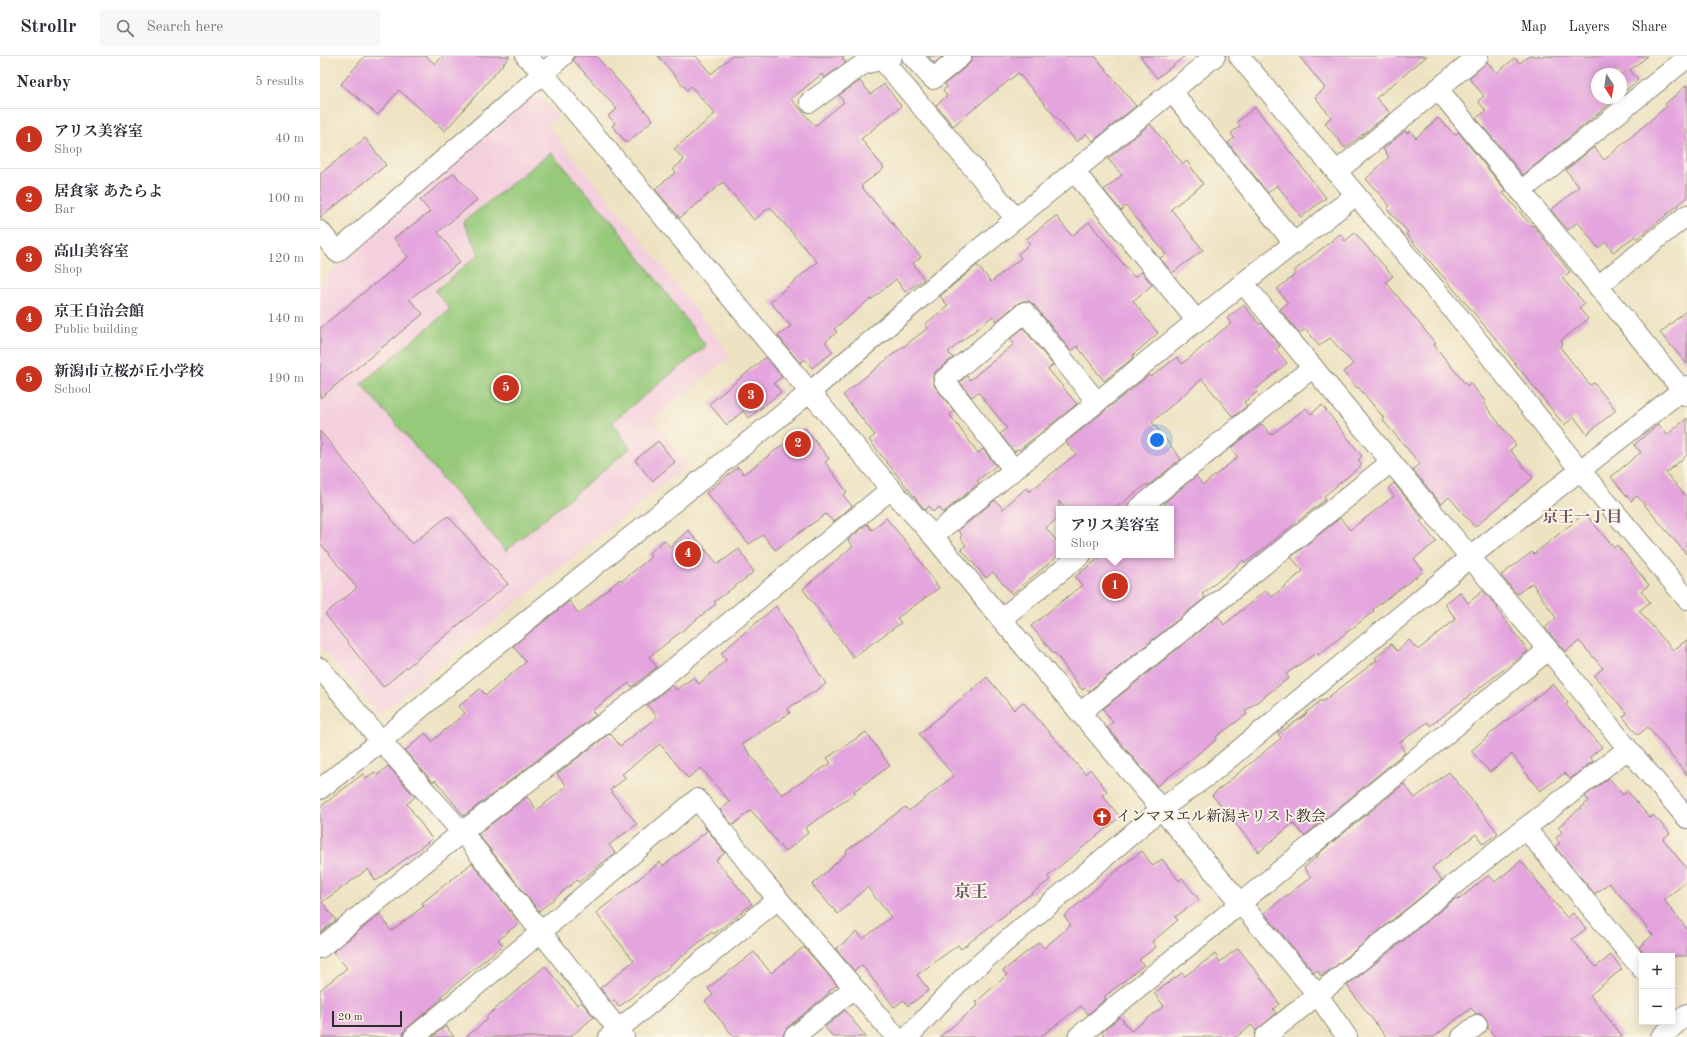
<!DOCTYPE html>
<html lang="en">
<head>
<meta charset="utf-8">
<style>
  body { margin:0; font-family:"Old Standard TT","Noto Serif JP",serif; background:#f7f7f7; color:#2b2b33 }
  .controls { position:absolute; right:12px; bottom:12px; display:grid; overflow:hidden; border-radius:0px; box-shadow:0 2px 10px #0003 }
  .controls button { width:36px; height:36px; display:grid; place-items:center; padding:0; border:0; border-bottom:1px solid #e1e1e2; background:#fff; color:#2b2b33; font:20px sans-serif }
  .compass { position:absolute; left:1271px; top:12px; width:36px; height:36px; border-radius:50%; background:#fff; box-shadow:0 2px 10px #0003; rotate:168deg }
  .scale { position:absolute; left:12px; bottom:10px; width:70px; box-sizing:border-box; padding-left:4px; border:2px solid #2b2b2b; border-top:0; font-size:11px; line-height:14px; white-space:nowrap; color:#2b2b2b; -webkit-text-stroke:3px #fcf5e5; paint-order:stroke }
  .you { position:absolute; left:837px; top:384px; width:14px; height:14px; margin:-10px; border:3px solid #fff; border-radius:50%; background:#1a73e8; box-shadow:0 0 0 6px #1a73e833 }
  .badge { display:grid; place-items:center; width:26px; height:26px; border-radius:50%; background:#c8321e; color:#fff; font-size:13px; font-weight:700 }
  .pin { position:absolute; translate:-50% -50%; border:2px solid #fff; box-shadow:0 1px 4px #0006 }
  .popup { position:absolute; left:736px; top:450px; width:118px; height:52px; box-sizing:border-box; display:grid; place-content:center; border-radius:0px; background:#fff; filter:drop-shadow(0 1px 3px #0005); font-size:13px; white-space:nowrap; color:#7c7c81 }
  .popup b { font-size:15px; color:#2b2b33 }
  .popup::after { content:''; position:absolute; left:50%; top:100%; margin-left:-8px; border:8px solid transparent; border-top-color:#fff }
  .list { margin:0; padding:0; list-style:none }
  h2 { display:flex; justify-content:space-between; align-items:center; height:52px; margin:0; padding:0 16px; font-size:17px }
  h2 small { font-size:13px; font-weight:400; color:#7c7c81 }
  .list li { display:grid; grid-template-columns:26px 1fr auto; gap:12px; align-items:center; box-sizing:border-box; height:60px; padding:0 16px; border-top:1px solid #e1e1e2 }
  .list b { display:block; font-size:15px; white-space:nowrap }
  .list p { margin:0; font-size:13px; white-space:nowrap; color:#7c7c81 }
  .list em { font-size:13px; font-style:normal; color:#7c7c81 }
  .icon { flex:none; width:22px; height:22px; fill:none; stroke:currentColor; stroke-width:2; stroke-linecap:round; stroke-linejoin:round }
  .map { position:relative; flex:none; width:1367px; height:981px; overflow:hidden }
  header { display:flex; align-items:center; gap:24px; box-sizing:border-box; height:56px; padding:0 20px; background:#fff; border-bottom:1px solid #e1e1e2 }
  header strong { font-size:19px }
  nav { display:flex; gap:22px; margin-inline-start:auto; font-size:14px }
  .search { width:280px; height:36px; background:#f7f7f7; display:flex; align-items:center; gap:10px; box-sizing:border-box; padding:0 14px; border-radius:0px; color:#7c7c81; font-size:15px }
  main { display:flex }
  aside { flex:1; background:#fff }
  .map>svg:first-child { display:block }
  .built { fill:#f4cfde }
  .green { fill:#96c97a; stroke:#607a52 }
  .building { fill:#e4a4de }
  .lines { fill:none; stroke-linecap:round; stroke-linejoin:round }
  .minor-casing { stroke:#8c8776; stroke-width:22 }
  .minor { stroke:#fff; stroke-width:20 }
  .labels { text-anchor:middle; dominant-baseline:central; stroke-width:4; stroke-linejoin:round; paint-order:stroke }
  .poi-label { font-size:15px; fill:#2b2b2b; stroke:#fcf5e5; text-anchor:start }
  .neighbourhood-label { font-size:16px; font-weight:bold; fill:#6c556a; stroke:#fcf5e5 }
  .quarter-label { font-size:17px; font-weight:bold; fill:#6c556a; stroke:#fcf5e5 }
</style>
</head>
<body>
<header>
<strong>Strollr</strong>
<div class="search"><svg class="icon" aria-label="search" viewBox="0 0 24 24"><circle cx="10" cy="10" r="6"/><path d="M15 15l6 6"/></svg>Search here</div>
<nav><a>Map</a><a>Layers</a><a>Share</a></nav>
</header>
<main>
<aside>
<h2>Nearby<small>5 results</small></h2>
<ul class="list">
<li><span class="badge">1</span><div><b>アリス美容室</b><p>Shop</p></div><em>40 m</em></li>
<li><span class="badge">2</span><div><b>居食家 あたらよ</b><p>Bar</p></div><em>100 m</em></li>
<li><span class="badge">3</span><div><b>高山美容室</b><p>Shop</p></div><em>120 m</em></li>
<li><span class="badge">4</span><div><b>京王自治会館</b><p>Public building</p></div><em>140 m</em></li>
<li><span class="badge">5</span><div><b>新潟市立桜が丘小学校</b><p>School</p></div><em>190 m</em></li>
</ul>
</aside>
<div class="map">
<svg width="1367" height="981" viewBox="0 0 1367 981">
  <rect width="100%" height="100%" fill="#fcf5e5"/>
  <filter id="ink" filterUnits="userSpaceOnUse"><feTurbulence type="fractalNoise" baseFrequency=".025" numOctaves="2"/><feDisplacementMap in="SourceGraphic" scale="8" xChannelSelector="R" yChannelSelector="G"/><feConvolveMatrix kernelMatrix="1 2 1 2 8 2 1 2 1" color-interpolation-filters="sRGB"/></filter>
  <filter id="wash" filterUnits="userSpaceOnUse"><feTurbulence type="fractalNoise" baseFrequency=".012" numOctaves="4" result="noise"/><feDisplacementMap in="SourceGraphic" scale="16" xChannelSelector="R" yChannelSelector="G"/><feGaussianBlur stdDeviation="0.9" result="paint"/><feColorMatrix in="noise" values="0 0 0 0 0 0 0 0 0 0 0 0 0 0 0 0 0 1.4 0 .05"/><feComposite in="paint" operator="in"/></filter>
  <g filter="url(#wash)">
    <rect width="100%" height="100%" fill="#ede3c2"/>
    <path class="built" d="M215 37 238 60 228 70 322 184 411 300 333 364 369 408 59 658 0 590V226Z"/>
    <path class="green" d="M231 96 296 170 386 290 292 366 310 392 186 495 41 328 130 253 115 235 159 198 143 166Z"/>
    <g id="blocks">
      <g class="building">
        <path d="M45 0H106L115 8 123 0H190L125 75 79 34 58 59 21 28Z"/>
        <path d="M254 0H276L333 64 307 87 292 70 295 67 288 60 297 53 253 4Z"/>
        <path d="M338 0H376L391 18 412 0H524L522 2 526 6 505 22 502 18 471 43 495 70 524 46 519 39 540 25 551 38 564 28 581 50 541 83 564 112 541 130 601 201 593 207 604 223 585 236 576 223 551 244 550 243 514 273 517 276 505 286 513 296 492 312 485 303 480 307 458 280 471 270 450 246 497 206 450 151 434 164 403 126 360 162 335 133 356 116 353 113 364 104 354 93 395 58 371 30 367 34Z"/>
        <path d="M608 0H623L614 7Z"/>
        <path d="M652 0H775L816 50 773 85 766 78 757 86 698 17 633 70 616 49 627 40 623 34 627 31 625 28 648 9 652 4Z"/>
        <path d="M820 0H865L837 22Z"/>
        <path d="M979 0H1107L1056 42 1070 57 1025 92 1005 67 1011 61 995 41 1005 32Z"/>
        <path d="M1209 0H1328L1310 14 1318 24 1301 38V18H1277V42H1297L1203 119 1156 62 1166 55 1158 45 1164 40 1149 22 1167 6 1177 17 1195 2 1200 7Z"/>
        <path d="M1367 29V142L1317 183 1315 180 1293 196 1286 186 1278 192 1258 166 1248 174 1231 154 1259 131 1246 114 1274 91 1284 104 1347 50 1345 48Z"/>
        <path d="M935 51 1006 142 981 161 957 129 948 137 908 87 914 82 911 77 920 70 917 66Z"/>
        <path d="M1118 62 1135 79 1138 76 1186 135 1183 137 1212 170 1213 169 1250 216 1242 222 1265 248 1259 252 1268 263 1241 285 1243 288 1240 291 1270 329 1274 327 1296 354 1267 378 1254 361 1244 369 1180 288 1126 224 1086 178 1088 176 1067 153 1070 150 1046 123 1069 101 1063 93 1085 75 1087 77 1090 75 1096 82Z"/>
        <path d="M830 68 863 108 867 105 883 128 851 153 883 194 852 217 840 202 846 198 806 150 801 155 784 134 802 119 788 103Z"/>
        <path d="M45 82 66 109 0 162V118Z"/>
        <path d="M134 117 157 144 118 176 140 206 89 243 103 258 0 342V272L88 201 74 182 110 156 100 144Z"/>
        <path d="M736 160 752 180 769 166 814 221 822 216 832 229 813 245 838 277 813 299 814 301 784 325 757 290 751 295 714 249 709 245H703L698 247 677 265 673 260 628 296 633 302 616 315 613 320V325L615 331 634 355 630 359 658 397 663 393 676 410 657 425 659 427 623 457 619 451 613 456 609 450 605 454 549 384 555 379 523 339 576 296 608 272 605 268 628 250 620 240 638 225 657 209 671 226 701 202 698 198 710 188 706 183Z"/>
        <path d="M1035 177 1073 220 1066 226 1116 288 1114 289 1147 330 1150 327 1166 346 1164 348 1196 389 1190 394 1213 422 1155 471 1129 441 1121 448 1093 414 1100 408 1062 363 1064 362 1038 331 1037 332 1023 316 1033 308 1010 282 999 290 986 273 979 277 960 253 968 247 957 233 976 218 974 215 1020 178 1025 185Z"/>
        <path d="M924 249 940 269 942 267 960 290 956 293 967 307 935 334 937 336 924 346 927 350 913 361 882 323 832 366 861 403 828 430 827 428 794 453H745L739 445V461L726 472 739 488V499L692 538 673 516 666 522 641 493 646 489 640 481 642 479 638 475 675 444 683 453 706 432 709 436 756 398 746 386 829 319 831 321 857 301 862 308 911 267 907 262Z"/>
        <path d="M1367 254V308L1340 277Z"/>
        <path d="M703 272 733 309 728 313 757 348 699 394 698 393 694 396 680 378 687 372 658 336 652 341 640 326 647 320 650 324 694 288 690 283Z"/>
        <path d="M446 301 462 321 454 327 461 336 429 362 423 355 407 369 389 348Z"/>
        <path d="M1002 349 1042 400 1038 404 1042 409 1004 440 1006 443 925 507 924 504 882 538 885 542 769 635 766 632 762 634 735 597 734 598 711 570 762 529 755 521 783 499H851V453H849L844 447 876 420 883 429 918 401 911 392 942 368 951 379 986 352 991 358Z"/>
        <path d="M1367 362V399L1346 417 1367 442V499L1317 440 1311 445 1291 421 1321 396 1314 389 1338 368 1347 379Z"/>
        <path d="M485 372 509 403 505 406 527 436 523 439 532 450 513 466 506 458 455 494 443 479 429 488 386 437 418 411 424 418Z"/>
        <path d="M0 375 92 488 128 460 188 528 63 631 5 558 37 532 0 487Z"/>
        <path d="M338 385 355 406 332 425 315 404Z"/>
        <path d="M1074 427 1103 463 1100 465 1116 486 1094 503 1104 515 1053 553 1054 555 998 599 996 597 966 618 969 622 925 655 927 658 896 681 897 683 837 730 787 671 793 666 783 653 898 560 904 569 946 534 952 541 983 515 971 501 1020 462 1030 474 1074 440 1068 432Z"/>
        <path d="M1265 457 1294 492 1297 489 1329 529 1321 535 1330 546 1319 555 1353 594 1367 584V719L1328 671 1318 679 1303 661 1307 657 1274 620 1283 612 1259 585 1245 596 1225 572 1236 562 1212 527 1197 538 1182 521 1181 519 1212 496 1214 498Z"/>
        <path d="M566 462 588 488 619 532 577 562 581 567 533 601 483 533 533 490 528 484 547 468 552 474Z"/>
        <path d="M368 474 398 508 419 493 434 516 394 546 396 548 329 601 337 611 312 631 309 627 272 655 276 659 144 760 115 724 113 726 85 695 105 677 112 685 145 657 139 650 160 633 166 639 206 606 193 590 249 545 259 558 300 523 302 525 331 501 328 498 344 484 350 491Z"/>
        <path d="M1163 535 1178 552 1177 553 1208 595 1110 670 1108 666 1079 687 1085 697 1069 709V710L984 780 973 767 939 796 892 739 961 682 958 678 987 658 986 657 1001 644 1002 646 1057 604 1055 602 1071 588 1077 595 1089 584 1098 594 1136 563 1125 548 1140 536 1148 547Z"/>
        <path d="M456 550 506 628 467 653 470 657 422 688 462 739 511 707 507 702 546 676 570 710 534 735 535 738 485 772 488 777 465 796 431 754 413 769 400 754 410 746 381 712 368 722 340 688 302 718 306 722 290 734 317 768 289 789 295 797 259 826 257 824 219 855 158 778 207 741 217 754 247 730 237 718 290 677 300 690 337 661 327 649 352 629 356 634 374 621 379 628 406 604 401 597Z"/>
        <path d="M667 621 694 654 703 646 765 718 770 713 787 735 782 739 800 761 728 820 730 824 689 854 690 855 641 893 638 889 597 919 609 934 588 950 584 944 574 951 542 909 534 915 516 893 537 876 543 883 571 861 547 831 518 858 492 829 527 797 526 795 585 751 589 755 634 720 599 678Z"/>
        <path d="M1233 628 1248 647 1246 649 1282 691 1270 701 1273 705 1250 723 1245 717 1220 735 1192 698 1170 716 1151 695 1176 673Z"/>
        <path d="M68 710 95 741 87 748 112 783 56 825 48 813 2 846 16 864 0 877V751L43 718 46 722 55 716 58 719Z"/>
        <path d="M1129 716 1178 777 1163 788 1156 778 1112 812 1122 824 1013 912 1001 920 997 914 994 917 944 857 991 821 984 812 999 799 998 798 1084 728 1095 742Z"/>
        <path d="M1289 722 1303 739 1307 735 1330 762 1333 759 1350 777 1343 783 1367 813V825L1344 844 1367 873V900H1326L1319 891 1333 879 1326 872 1327 871 1289 827 1275 838 1235 791 1240 787 1236 782 1242 776 1238 771 1269 745 1265 740Z"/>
        <path d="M383 768 405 797 396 804 432 848 394 878 392 876 299 951 294 944 291 946 280 932 314 905 276 857 340 806 343 810 387 775Z"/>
        <path d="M822 795 833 810 842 803 859 825 862 822 879 844 855 861 858 864 832 886 836 891 819 904 824 909 784 941 786 943 768 958 761 950 720 981H620L658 949 656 946 687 919 683 915 719 886 724 892 751 869 744 860 806 807Z"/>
        <path d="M1201 805 1247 862 1253 857 1266 873 1252 883 1276 911 1291 899 1302 913 1270 939 1303 981H1175L1168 972V967L1166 962 1162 958H1156L1151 952 1114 981H1066L1027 930 1136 842 1138 844 1169 819 1175 826Z"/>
        <path d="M152 807 199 867 178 884 183 889 121 940 123 942 87 972 83 977V981H0V934L27 912 13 896 60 858 71 875 104 850 102 847Z"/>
        <path d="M484 891 517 929 509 935 510 936 467 972 462 981H414L385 945 393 939 388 932 434 896 451 917Z"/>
        <path d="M918 892 952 936 959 948 953 953 956 957 936 975 932 969 916 981H785L782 976 800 961 811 975 844 950 834 937 862 917 865 920 895 898 900 906Z"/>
        <path d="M225 910 257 949 261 946 274 961 250 981H146L168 963 166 961Z"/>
        <path d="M525 954 546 981H513L505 971Z"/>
        <path d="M126 970 134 981H112Z"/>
      </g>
    </g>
  </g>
  <g filter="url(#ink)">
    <use href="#blocks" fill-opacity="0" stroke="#8c8776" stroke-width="1"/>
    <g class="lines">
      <defs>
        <g id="minor">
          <path d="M206 0 223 17 571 433 613 480 681 563 997 938 1027 981"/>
          <path d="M559 0 696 163"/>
          <path d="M592 0 613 23 641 0"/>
          <path d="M919 0 1143 266 1260 414 1367 543"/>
          <path d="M1118 33 1367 340"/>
          <path d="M852 36 974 187"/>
          <path d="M490 46 542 9 572 0"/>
          <path d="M754 115 877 265"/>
          <path d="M1016 116 1158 0"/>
          <path d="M1201 135 1367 2"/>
          <path d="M0 175 17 196 243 0"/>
          <path d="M923 227 1150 501 1237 604 1308 693 1367 762"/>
          <path d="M1278 230 1367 159"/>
          <path d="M694 414 624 324 705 256 777 346"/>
          <path d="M818 453 993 311"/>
          <path d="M613 480 923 227 1036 139"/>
          <path d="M681 563 761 499"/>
          <path d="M0 612 61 685 142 776 304 981"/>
          <path d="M760 657 1071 406"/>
          <path d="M0 733 61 685 153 608 490 336 631 216 895 0"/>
          <path d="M1205 772 1322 913"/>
          <path d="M0 892 142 776 329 633 571 433"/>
          <path d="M94 981 221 876 377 743 441 823 576 981"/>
          <path d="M289 981 458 843"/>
          <path d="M474 981 534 932"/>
          <path d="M588 981 642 923 841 753 890 718 1090 552 1150 501 1367 330"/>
          <path d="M758 981 1228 594"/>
          <path d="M945 981 1187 786 1308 693"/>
          <path d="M1142 981 1157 969"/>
          <path d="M1341 981 1367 958"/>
        </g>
      </defs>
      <use href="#minor" class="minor-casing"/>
      <use href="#minor" class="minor"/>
    </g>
  </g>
  <defs>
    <symbol id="church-disc" viewBox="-11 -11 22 22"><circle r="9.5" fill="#c8321e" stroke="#fcf5e5"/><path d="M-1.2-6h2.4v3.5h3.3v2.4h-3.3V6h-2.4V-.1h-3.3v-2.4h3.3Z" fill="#fff"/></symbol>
  </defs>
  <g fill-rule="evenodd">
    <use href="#church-disc" x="771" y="750" width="22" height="22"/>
  </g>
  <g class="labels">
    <g class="poi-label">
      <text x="796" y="761">インマヌエル新潟キリスト教会</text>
    </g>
    <g class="neighbourhood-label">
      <text x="1262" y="462">京王一丁目</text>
    </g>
    <g class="quarter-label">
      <text x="651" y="836">京王</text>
    </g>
  </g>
</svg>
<div class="controls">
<button>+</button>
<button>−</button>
</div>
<svg class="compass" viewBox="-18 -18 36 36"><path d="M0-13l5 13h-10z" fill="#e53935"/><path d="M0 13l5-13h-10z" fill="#7c7c81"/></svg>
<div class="scale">20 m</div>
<div class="you"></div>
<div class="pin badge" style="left:795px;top:530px">1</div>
<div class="popup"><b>アリス美容室</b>Shop</div>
<div class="pin badge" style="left:478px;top:388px">2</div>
<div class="pin badge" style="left:431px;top:340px">3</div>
<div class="pin badge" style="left:368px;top:498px">4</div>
<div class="pin badge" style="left:186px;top:332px">5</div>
</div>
</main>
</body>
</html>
